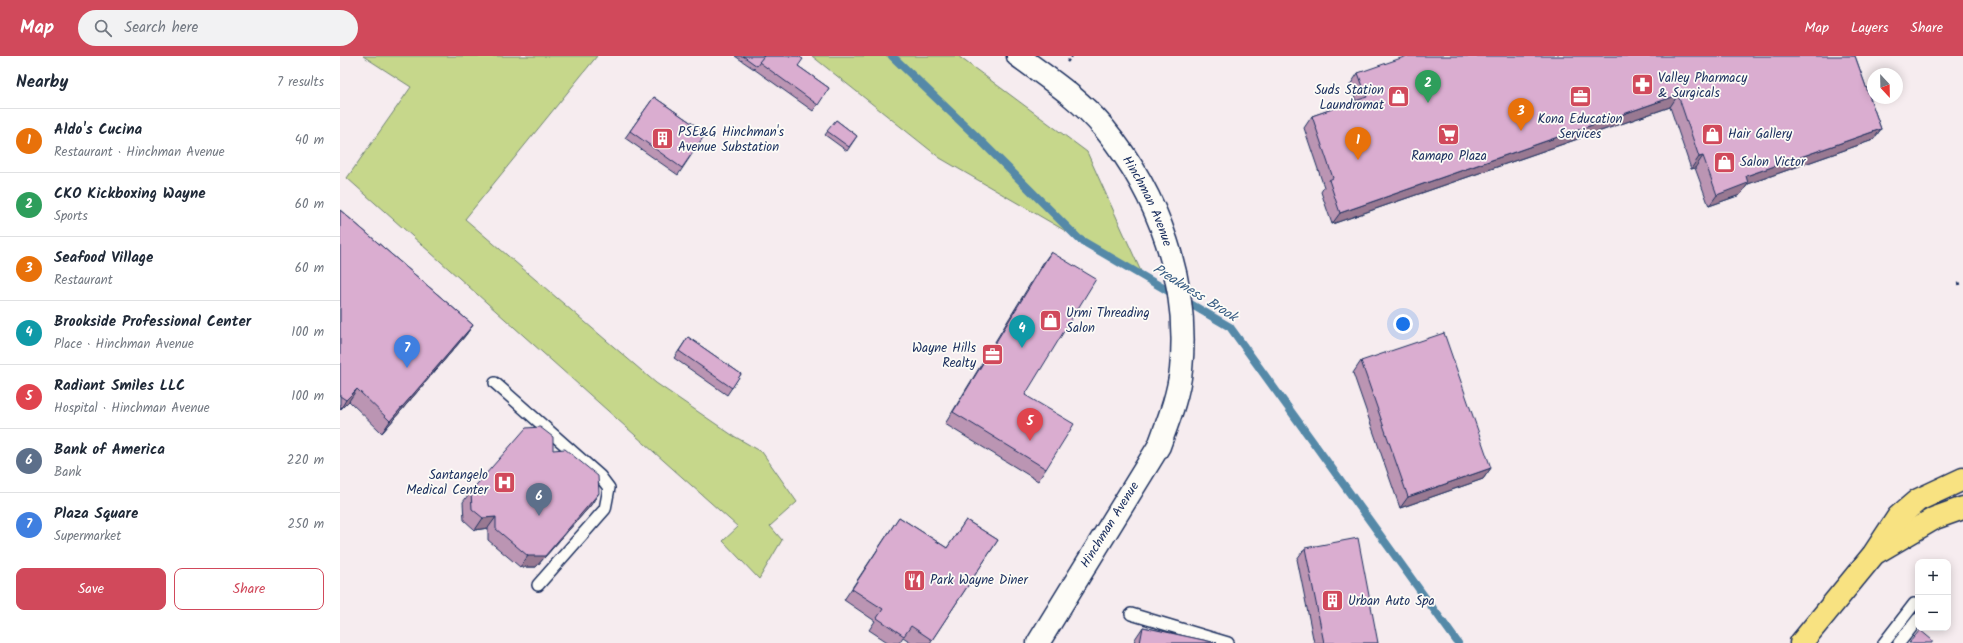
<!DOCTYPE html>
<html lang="en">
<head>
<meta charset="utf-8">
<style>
  body { margin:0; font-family:Kalam,sans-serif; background:#f2f2f3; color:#1f2937 }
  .controls { position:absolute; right:12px; bottom:12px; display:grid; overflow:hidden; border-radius:8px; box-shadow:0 2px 10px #0003 }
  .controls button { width:36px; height:36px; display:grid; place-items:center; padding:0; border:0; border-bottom:1px solid #e0e1e3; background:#fff; color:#1f2937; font:20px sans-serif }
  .compass { position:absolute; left:1527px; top:12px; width:36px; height:36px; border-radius:50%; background:#fff; box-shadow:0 2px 10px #0003; rotate:158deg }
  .you { position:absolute; left:1063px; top:268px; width:14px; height:14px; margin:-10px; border:3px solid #fff; border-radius:50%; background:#1a73e8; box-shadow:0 0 0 6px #1a73e833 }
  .badge { display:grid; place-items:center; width:26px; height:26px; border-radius:50%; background:#d1495b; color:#fff; font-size:13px; font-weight:700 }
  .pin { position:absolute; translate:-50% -33px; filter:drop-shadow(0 1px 2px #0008) }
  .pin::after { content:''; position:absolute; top:21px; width:14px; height:12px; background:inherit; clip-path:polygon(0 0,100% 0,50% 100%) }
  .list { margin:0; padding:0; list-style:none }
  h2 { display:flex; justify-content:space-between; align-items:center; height:52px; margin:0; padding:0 16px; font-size:17px }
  h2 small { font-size:13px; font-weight:400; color:#747a83 }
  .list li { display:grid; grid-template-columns:26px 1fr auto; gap:12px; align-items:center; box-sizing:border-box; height:64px; padding:0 16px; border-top:1px solid #e0e1e3 }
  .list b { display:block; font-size:15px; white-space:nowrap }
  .list p { margin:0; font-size:13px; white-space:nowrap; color:#747a83 }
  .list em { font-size:13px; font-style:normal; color:#747a83 }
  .actions { display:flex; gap:8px; padding:12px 16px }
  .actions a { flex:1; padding:9px 0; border:1px solid #d1495b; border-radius:8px; text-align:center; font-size:14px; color:#d1495b }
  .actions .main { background:#d1495b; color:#fff }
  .icon { flex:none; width:22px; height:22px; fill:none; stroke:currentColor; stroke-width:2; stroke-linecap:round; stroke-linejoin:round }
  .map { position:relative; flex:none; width:1623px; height:587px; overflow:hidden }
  header { display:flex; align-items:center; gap:24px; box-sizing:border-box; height:56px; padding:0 20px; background:#d1495b; color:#fff }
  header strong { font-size:19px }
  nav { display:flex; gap:22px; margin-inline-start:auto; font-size:14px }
  .search { width:280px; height:36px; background:#f2f2f3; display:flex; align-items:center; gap:10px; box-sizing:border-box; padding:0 14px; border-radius:22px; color:#747a83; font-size:15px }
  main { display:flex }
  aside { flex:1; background:#fff }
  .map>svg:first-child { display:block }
  .green { fill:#c6d78b; stroke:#708374 }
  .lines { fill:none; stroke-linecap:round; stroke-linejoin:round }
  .stream { stroke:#5589a8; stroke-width:8 }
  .lane-casing { stroke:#1b2f5e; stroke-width:14 }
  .secondary-casing { stroke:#1b2f5e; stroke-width:25 }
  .primary-casing { stroke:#1b2f5e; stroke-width:25 }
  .path { stroke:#1b2f5e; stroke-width:2.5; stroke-dasharray:3 3; stroke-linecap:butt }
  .lane { stroke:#fdfcf7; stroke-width:11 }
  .secondary { stroke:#fdfcf7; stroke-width:22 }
  .primary { stroke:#f8e281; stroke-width:22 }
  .wall { fill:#bb95b3; stroke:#1b2f5e }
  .shaded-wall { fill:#997992; stroke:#1b2f5e }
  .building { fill:#daadd0; stroke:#1b2f5e }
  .labels { text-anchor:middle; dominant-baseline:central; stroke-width:3.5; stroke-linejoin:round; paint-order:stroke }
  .poi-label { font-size:13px; fill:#1b2f5e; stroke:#fdfcf7; text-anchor:start }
  .street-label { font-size:13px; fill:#1b2f5e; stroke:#fdfcf7 }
  .water-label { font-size:14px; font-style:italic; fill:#385c83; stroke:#fdfcf7 }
</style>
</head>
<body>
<header>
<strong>Map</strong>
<div class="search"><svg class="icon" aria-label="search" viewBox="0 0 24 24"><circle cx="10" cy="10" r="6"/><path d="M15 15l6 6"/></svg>Search here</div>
<nav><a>Map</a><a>Layers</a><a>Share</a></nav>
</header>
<main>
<aside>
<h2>Nearby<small>7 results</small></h2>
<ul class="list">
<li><span class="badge" style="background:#e8710a">1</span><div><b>Aldo's Cucina</b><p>Restaurant · Hinchman Avenue</p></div><em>40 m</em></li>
<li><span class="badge" style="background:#2e9e5b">2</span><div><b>CKO Kickboxing Wayne</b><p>Sports</p></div><em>60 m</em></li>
<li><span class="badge" style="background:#e8710a">3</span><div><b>Seafood Village</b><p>Restaurant</p></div><em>60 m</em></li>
<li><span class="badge" style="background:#0f9aa8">4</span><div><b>Brookside Professional Center</b><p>Place · Hinchman Avenue</p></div><em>100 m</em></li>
<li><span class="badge" style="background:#e0444e">5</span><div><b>Radiant Smiles LLC</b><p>Hospital · Hinchman Avenue</p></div><em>100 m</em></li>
<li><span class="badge" style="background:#5c6f8a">6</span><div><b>Bank of America</b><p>Bank</p></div><em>220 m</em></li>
<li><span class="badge" style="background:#3f7fe0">7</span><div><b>Plaza Square</b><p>Supermarket</p></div><em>250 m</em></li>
</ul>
<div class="actions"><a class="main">Save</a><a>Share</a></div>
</aside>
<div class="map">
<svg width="1623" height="587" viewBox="0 0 1623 587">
  <rect width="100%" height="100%" fill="#f6ecef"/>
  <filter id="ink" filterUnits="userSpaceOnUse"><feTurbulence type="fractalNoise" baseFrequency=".025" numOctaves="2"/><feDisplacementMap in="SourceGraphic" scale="8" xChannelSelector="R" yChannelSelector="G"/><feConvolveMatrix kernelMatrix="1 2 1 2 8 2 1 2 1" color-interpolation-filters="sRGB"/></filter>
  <g filter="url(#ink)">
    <g class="green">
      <path d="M23 0H257L125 163 316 327 392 379 422 396 457 446 430 470 442 484 419 523 383 485 398 471 7 122 71 31Z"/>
      <path d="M472 0H618L747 96 803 220 600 102Z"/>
    </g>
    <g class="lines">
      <path class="stream" d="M552 0 638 82 739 183 890 271 1118 587"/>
      <defs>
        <g id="lane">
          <path d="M155 327 260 420 269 432 265 453 198 529"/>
          <path d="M791 558 888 587"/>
          <path d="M1544 587 1574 548"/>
          <path d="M1559 587 1578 563"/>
        </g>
        <g id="secondary">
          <path id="s1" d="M678 0C708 22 740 43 764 72 819 139 850 227 841 314 838 341 828 365 819 390L698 587"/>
        </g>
        <g id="primary">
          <path d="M1537 496 1595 462 1623 452"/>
          <path d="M1461 587 1533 499 1558 461 1578 444 1623 423"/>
        </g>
      </defs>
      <use href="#lane" class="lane-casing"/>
      <use href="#secondary" class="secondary-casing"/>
      <use href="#primary" class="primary-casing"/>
      <g class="path">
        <path d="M727 6 732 0"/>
        <path d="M1618 228 1623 227"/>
      </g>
      <use href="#lane" class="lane"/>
      <use href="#secondary" class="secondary"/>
      <use href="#primary" class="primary"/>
    </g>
    <g class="wall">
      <path d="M395 0H458V10L489 32 473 55 414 13H415H414Z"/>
      <path d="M1515 0 1541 73 1533 84 1408 128 1400 139 1369 150 1355 112 1351 113 1330 51 992 168 981 136 984 131 964 72 972 60 1016 45 1010 29 1018 17Z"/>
      <path d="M314 41 366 77 338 119 285 82Z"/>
      <path d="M496 64 517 80 507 95 485 79Z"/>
      <path d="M0 154 133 269 125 280 42 377 9 345 0 354Z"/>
      <path d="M711 196 685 339 706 413 698 425 605 368 703 207Z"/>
      <path d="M348 281 401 318 387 339 334 302Z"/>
      <path d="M1021 305 1151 412 1143 423 1060 452 1013 317Z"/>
      <path d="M213 394 251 449 196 511H180L148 484V472L135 474 124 464 123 446 131 435Z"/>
      <path d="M559 461 607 492 626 464 658 484 590 587H572L563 581 559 587H549L529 574 535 565 504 544Z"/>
      <path d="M965 492 1038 587H974L957 503Z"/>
      <path d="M803 571 877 587H794L795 583Z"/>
    </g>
    <g class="shaded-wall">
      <path d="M1338 39 1330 51 992 168 1000 157Z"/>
      <path d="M1541 73 1533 84 1408 128 1400 139 1369 150 1377 139 1406 120Z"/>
      <path d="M1363 100 1355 112 1351 113 1359 101Z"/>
      <path d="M133 269 125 280 42 377 50 365Z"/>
      <path d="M17 333 9 345 0 354 6 344Z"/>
      <path d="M1151 412 1143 423 1060 452 1068 441Z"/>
      <path d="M259 437 251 449 196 511H180L188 500Z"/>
      <path d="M156 461 148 472 135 474 143 462Z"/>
    </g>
    <g class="building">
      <path d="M403 0H424L417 10Z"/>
      <path d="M424 0H458L463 3 458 10 489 32 478 49 419 6Z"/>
      <path d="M1067 0H1515L1541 73 1406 120 1408 127 1377 139 1363 100 1359 101 1338 39 1000 157 989 124 993 122 972 60 1027 41 1018 17Z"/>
      <path d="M314 41 366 77 342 112 290 75Z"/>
      <path d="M496 64 517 80 509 91 487 75Z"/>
      <path d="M0 154 133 269 50 365 17 333 6 344 0 340Z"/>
      <path d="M711 196 756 223 685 339 734 368 706 413 613 356Z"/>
      <path d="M1104 277 1151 412 1068 441 1021 305Z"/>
      <path d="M348 281 401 318 392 332 339 295Z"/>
      <path d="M200 371 213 381V394L225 393 258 420 259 437 205 500H188L156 473V461L143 462 132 453 131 435 186 372Z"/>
      <path d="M559 461 607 492 626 464 658 484 592 584 571 570 564 580 537 562 543 553 512 533Z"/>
      <path d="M1018 482 1038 587H984L965 492Z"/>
      <path d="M803 571 877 587H800Z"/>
      <path d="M1580 574 1592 584V587H1569Z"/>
    </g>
  </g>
  <defs>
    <symbol id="pharmacy-square" viewBox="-11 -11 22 22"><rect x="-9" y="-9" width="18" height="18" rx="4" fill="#d1495b" stroke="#fdfcf7"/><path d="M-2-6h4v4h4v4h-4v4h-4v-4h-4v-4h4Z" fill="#fff"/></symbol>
    <symbol id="shop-square" viewBox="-11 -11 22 22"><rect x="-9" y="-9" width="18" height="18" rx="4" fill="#d1495b" stroke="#fdfcf7"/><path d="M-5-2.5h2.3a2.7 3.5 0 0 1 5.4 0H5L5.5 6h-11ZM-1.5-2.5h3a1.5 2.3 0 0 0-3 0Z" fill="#fff"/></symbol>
    <symbol id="office-square" viewBox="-11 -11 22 22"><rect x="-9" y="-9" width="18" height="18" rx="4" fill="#d1495b" stroke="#fdfcf7"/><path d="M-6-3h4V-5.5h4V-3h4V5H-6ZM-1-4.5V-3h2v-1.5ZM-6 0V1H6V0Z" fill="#fff"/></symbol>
    <symbol id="supermarket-square" viewBox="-11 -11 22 22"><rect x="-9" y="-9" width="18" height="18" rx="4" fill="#d1495b" stroke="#fdfcf7"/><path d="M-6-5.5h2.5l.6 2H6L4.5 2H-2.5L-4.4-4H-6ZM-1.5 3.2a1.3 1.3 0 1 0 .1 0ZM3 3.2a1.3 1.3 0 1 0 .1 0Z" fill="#fff"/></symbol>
    <symbol id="building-square" viewBox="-11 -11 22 22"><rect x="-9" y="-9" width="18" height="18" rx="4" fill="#d1495b" stroke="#fdfcf7"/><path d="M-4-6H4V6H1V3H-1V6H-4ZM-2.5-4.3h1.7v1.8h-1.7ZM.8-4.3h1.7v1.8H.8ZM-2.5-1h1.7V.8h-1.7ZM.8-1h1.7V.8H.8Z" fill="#fff"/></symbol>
    <symbol id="hospital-square" viewBox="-11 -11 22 22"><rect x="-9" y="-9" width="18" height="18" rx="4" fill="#d1495b" stroke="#fdfcf7"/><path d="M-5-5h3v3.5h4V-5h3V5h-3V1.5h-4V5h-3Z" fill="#fff"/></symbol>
    <symbol id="restaurant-square" viewBox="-11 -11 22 22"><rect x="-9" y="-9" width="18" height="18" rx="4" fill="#d1495b" stroke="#fdfcf7"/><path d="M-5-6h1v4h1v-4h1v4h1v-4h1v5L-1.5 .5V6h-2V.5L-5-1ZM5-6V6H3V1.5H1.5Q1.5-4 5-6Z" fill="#fff"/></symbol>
  </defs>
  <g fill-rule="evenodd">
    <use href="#pharmacy-square" x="1290" y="16" width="25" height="25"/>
    <use href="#shop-square" x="1046" y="28" width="25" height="25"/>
    <use href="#office-square" x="1228" y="28" width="25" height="25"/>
    <use href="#supermarket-square" x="1096" y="66" width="25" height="25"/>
    <use href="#shop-square" x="1360" y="66" width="25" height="25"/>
    <use href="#building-square" x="310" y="70" width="25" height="25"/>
    <use href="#shop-square" x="1372" y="94" width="25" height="25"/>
    <use href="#shop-square" x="698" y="252" width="25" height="25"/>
    <use href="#office-square" x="640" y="286" width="25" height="25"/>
    <use href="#hospital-square" x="152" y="414" width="25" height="25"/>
    <use href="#restaurant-square" x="562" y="512" width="25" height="25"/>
    <use href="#building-square" x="980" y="532" width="25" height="25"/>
  </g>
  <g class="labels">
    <g class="poi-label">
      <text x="1318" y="22">Valley Pharmacy<tspan x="1318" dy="15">&amp; Surgicals</tspan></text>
      <text x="1044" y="34" text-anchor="end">Suds Station<tspan x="1044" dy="15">Laundromat</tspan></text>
      <text x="1240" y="63" text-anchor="middle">Kona Education<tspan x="1240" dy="15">Services</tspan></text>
      <text x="338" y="76">PSE&amp;G Hinchman's<tspan x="338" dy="15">Avenue Substation</tspan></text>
      <text x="1388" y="78">Hair Gallery</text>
      <text x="1109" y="100" text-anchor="middle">Ramapo Plaza</text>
      <text x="1400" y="106">Salon Victor</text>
      <text x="726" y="257">Urmi Threading<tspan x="726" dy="15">Salon</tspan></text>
      <text x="636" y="292" text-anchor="end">Wayne Hills<tspan x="636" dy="15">Realty</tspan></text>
      <text x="148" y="419" text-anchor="end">Santangelo<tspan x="148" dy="15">Medical Center</tspan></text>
      <text x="590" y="524">Park Wayne Diner</text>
      <text x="1008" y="545">Urban Auto Spa</text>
    </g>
    <g class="street-label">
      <text stroke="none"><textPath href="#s1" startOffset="198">Hinchman Avenue</textPath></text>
      <text transform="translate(770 469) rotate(-58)">Hinchman Avenue</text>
    </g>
    <g class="water-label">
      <text transform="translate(855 237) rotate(32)">Preakness Brook</text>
    </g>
  </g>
</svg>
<div class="controls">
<button>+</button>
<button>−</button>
</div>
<svg class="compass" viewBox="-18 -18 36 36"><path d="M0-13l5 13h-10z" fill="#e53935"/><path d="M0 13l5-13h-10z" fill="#747a83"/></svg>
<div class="you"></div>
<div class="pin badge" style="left:1018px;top:104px;background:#e8710a">1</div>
<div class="pin badge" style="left:1088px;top:47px;background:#2e9e5b">2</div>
<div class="pin badge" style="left:1181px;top:75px;background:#e8710a">3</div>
<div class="pin badge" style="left:682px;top:292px;background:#0f9aa8">4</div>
<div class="pin badge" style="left:690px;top:385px;background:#e0444e">5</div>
<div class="pin badge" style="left:199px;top:460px;background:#5c6f8a">6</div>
<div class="pin badge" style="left:67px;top:312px;background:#3f7fe0">7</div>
</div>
</main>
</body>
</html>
